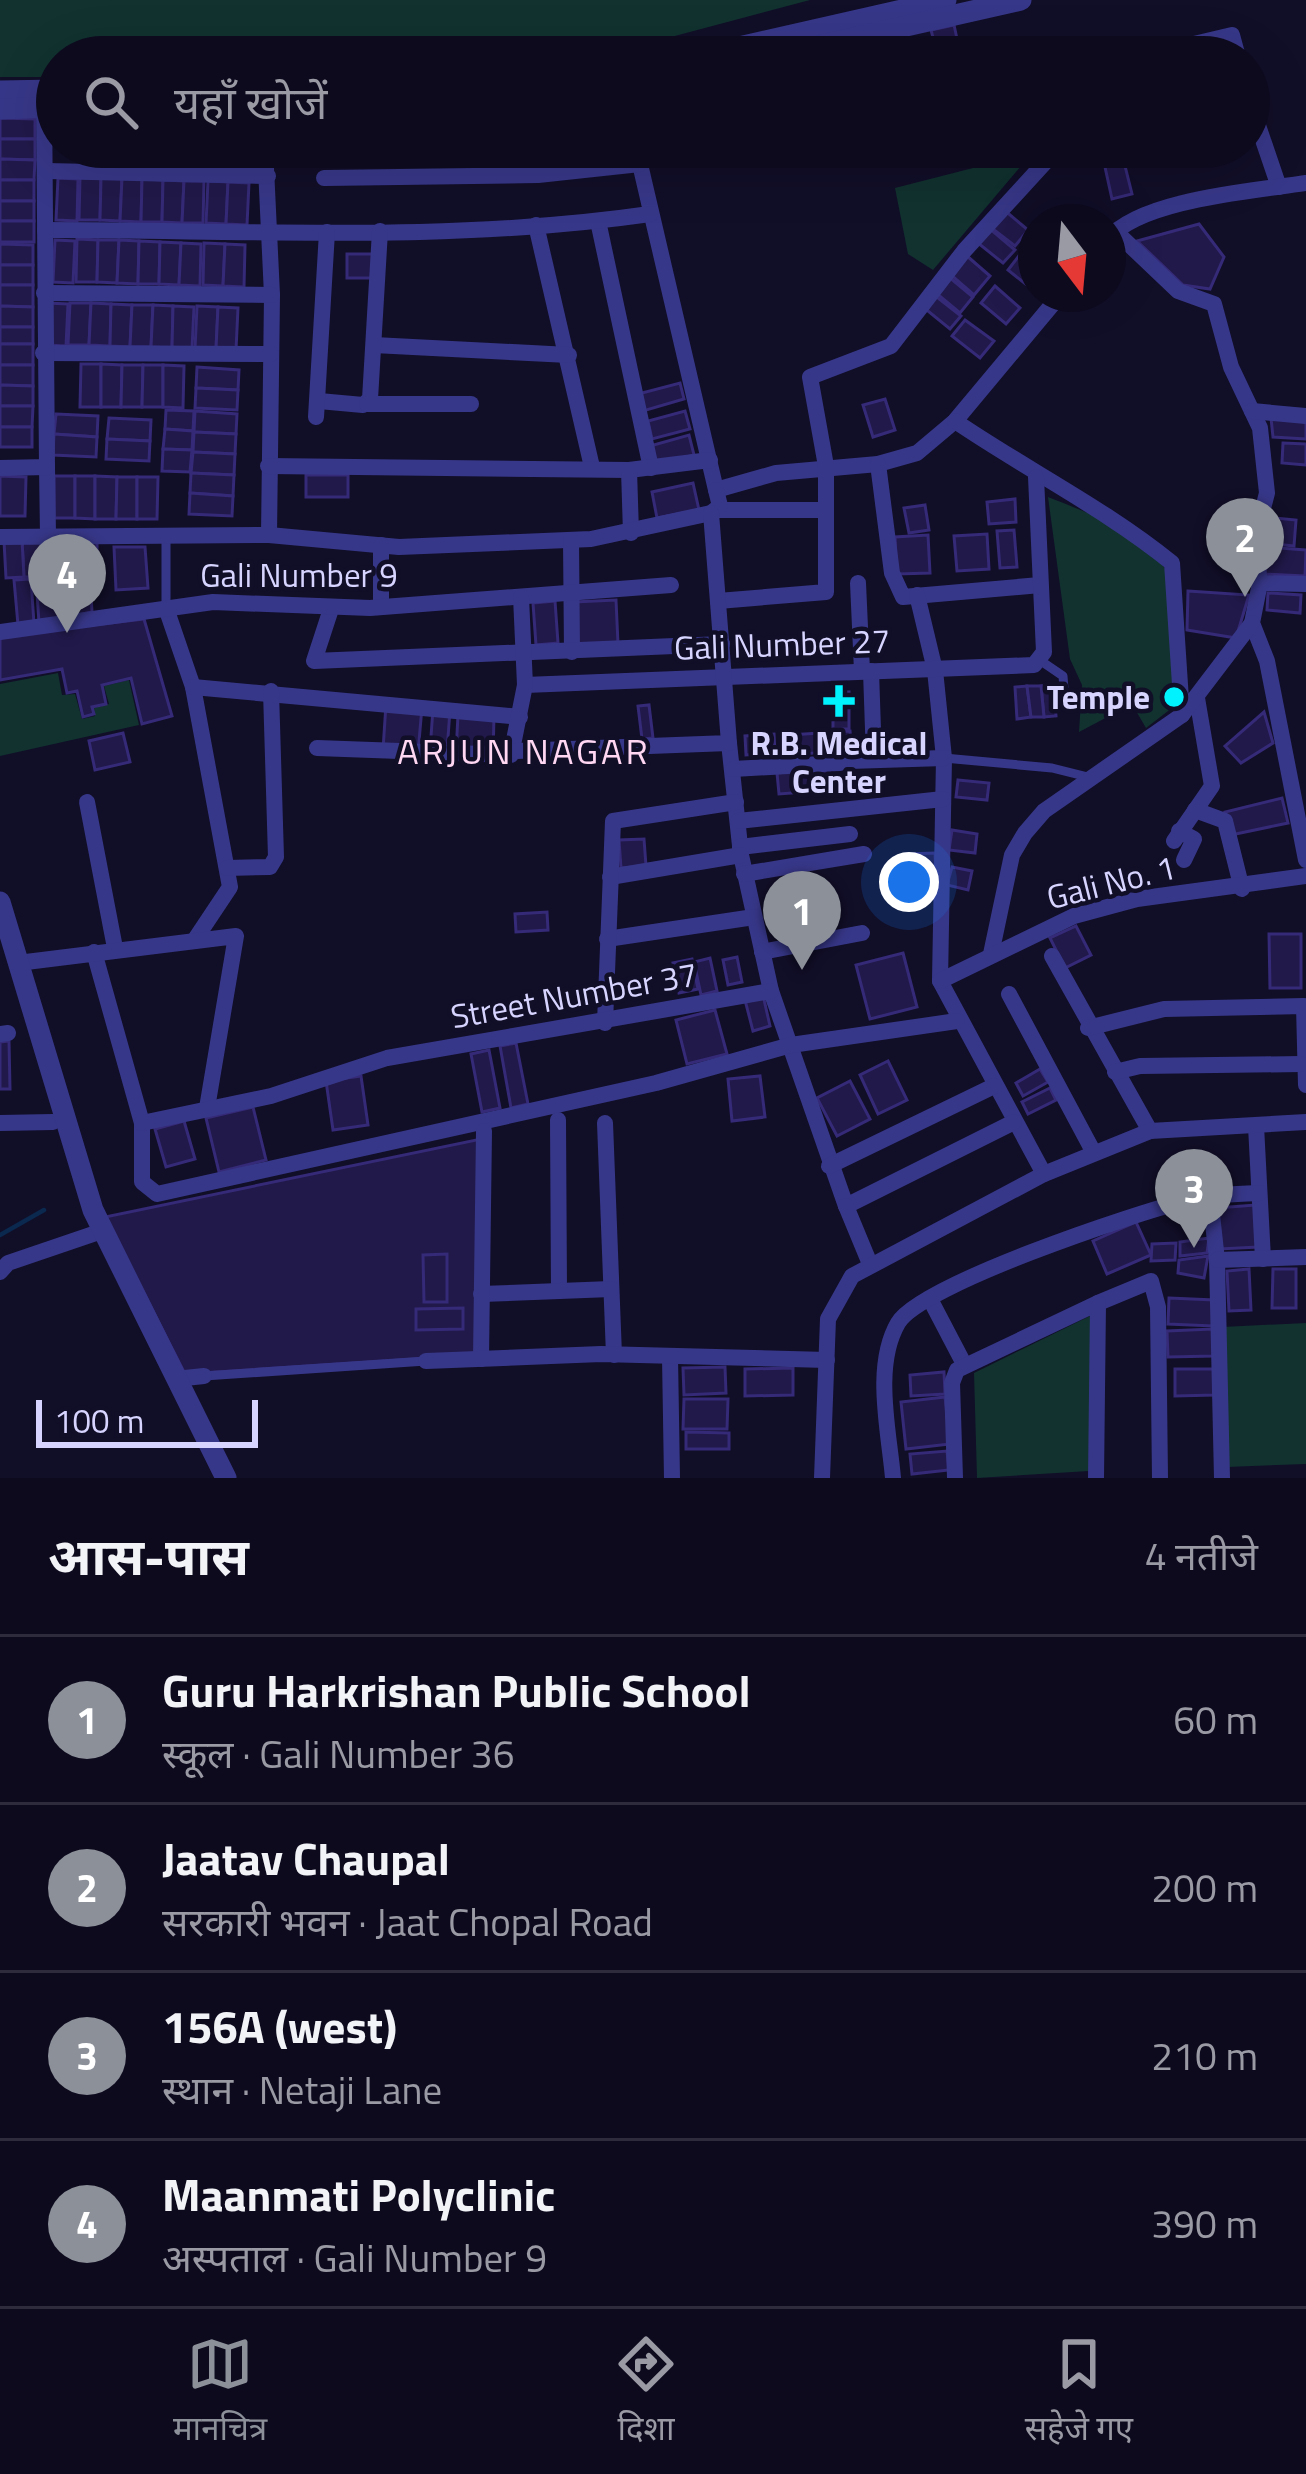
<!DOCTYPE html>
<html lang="hi">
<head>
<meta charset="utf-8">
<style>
  body { margin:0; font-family:"Titillium Web","Noto Sans Devanagari",sans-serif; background:#161327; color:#f1f3f6 }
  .compass { position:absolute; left:1018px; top:204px; width:108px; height:108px; border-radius:50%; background:#0d0a1e; box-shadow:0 12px 48px #0002; rotate:164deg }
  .scale { position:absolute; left:36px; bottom:30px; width:222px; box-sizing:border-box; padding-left:12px; border:6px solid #d7d5ff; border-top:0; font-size:33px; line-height:42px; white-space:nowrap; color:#d7d5ff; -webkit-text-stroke:9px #110e28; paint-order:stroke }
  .you { position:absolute; left:909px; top:882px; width:42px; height:42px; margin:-30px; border:9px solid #fff; border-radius:50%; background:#1a73e8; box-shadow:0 0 0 18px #1a73e833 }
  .badge { display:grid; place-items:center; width:78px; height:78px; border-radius:50%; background:#8c9099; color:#fff; font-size:39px; font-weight:700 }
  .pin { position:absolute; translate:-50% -99px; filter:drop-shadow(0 3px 6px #0008) }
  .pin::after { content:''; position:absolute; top:63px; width:42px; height:36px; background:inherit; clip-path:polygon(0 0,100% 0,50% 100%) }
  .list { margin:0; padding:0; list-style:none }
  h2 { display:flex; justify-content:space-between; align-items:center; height:156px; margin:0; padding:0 48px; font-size:51px }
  h2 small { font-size:39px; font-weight:400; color:#9a9aa4 }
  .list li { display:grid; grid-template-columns:78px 1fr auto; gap:36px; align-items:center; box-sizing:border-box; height:168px; padding:0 48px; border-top:3px solid #2d2b3c }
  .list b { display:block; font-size:45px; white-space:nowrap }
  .list p { margin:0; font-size:39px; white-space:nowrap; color:#9a9aa4 }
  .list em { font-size:39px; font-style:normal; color:#9a9aa4 }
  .icon { flex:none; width:66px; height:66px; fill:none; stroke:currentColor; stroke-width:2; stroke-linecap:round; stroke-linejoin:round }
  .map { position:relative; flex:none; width:1306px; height:1478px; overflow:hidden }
  .search { position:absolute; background:#0d0a1e; box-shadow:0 12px 48px #0002; left:36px; right:36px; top:36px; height:132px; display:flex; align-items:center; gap:30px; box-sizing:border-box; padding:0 42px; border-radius:66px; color:#9a9aa4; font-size:45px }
  .sheet { height:828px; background:#0d0a1e }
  nav { display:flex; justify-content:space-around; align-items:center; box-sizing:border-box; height:168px; border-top:3px solid #2d2b3c; background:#0d0a1e; font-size:33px; color:#9a9aa4 }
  nav a { display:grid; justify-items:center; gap:6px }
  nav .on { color:#8c9099 }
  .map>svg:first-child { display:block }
  .green { fill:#11322f }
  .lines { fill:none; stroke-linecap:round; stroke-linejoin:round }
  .stream { stroke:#0b284e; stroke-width:4.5 }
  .building { fill:#21194a; stroke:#352a77; stroke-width:3 }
  .service { stroke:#373789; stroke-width:9 }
  .minor { stroke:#373789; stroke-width:16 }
  .tertiary { stroke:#373789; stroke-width:21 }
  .poi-dot { fill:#01f2ff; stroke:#110e28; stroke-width:4.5 }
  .labels { text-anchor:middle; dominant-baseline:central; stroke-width:9; stroke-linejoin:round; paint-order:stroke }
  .street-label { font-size:33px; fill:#d7d5ff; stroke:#110e28 }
  .poi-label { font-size:33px; font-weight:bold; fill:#d7d5ff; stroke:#110e28; text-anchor:end }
  .neighbourhood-label { font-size:36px; letter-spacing:3px; fill:#ffd7f2; stroke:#110e28 }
</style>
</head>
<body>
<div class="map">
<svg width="1306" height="1478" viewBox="0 0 1306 1478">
  <rect width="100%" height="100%" fill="#110e28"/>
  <g class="green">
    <path d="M0 0H810L596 57H57V77H0Z"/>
    <path d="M1032 153 933 270 908 254 895 188Z"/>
    <path d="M1048 497C1088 513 1155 536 1171 581 1183 615 1175 668 1177 704L1146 728 1132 704 1079 732 1082 685 1070 659Z"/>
    <path d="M58 673 62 695 75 694 82 719 95 716 94 708 109 704 104 686 129 680 139 725 0 756V684Z"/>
    <path d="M1096 1313 1089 1471 977 1478 974 1373Z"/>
    <path d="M1306 1323V1464L1227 1467 1222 1327Z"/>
  </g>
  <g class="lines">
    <path class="stream" d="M0 1235 44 1210"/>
  </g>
  <g class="building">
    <path d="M954 25 961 57H938L931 30Z"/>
    <path d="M0 118 35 119V139H0Z"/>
    <path d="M0 139H35V160L0 159Z"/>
    <path d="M161 147H182L181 165 161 164Z"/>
    <path d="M182 147H203L202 166 181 165Z"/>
    <path d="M206 147H226V166L205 165Z"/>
    <path d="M226 147H247L246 167 226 166Z"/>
    <path d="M0 159 35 160 34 180H0Z"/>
    <path d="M1124 162 1132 194 1112 199 1105 167Z"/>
    <path d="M80 177 101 178 100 220H79Z"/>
    <path d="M58 178 78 179 77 221 56 220Z"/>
    <path d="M101 178H122L120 221 100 220Z"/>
    <path d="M122 178 142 179 141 222 120 221Z"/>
    <path d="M142 179 163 180 162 222H141Z"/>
    <rect x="0" y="180" width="34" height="21"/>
    <path d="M163 180 184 181 182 223 162 222Z"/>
    <path d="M184 181H204L203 223H182Z"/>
    <path d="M208 181 228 182 226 224 206 223Z"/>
    <path d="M228 182 249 183 247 225 226 224Z"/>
    <rect x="0" y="201" width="34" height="20"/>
    <path d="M1003 209 1028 230 1015 246 989 226Z"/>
    <rect x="0" y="221" width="34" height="21"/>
    <path d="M1199 224 1224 257 1210 289 1183 285 1137 241Z"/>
    <path d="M989 228 1015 250 1003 263 978 243Z"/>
    <path d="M77 239 98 240 97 282H76Z"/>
    <path d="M55 240 75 241 73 283 53 282Z"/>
    <path d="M98 240H119L117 283 97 282Z"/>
    <path d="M119 240 139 241 138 284 117 283Z"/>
    <path d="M139 241 160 242 159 284H138Z"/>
    <path d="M160 242 181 243 179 285 159 284Z"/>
    <path d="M181 243 201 244 200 286 179 285Z"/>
    <path d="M204 243 225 244 223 286 203 285Z"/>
    <path d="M0 244 33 245V265H0Z"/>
    <path d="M225 244 245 245 244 287 223 286Z"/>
    <path d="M1021 253 1036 266 1033 290 1008 270Z"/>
    <rect x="347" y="254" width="29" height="24"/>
    <path d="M967 256 990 276 974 295 951 275Z"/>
    <rect x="0" y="265" width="33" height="20"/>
    <path d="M949 277 973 297 960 313 936 293Z"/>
    <path d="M0 285H33V307L0 306Z"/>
    <path d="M995 286 1020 308 1006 324 981 303Z"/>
    <path d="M933 294 961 316 950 329 923 307Z"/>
    <path d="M47 303 68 304 66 346 46 345Z"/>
    <path d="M70 303H91L89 345H68Z"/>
    <path d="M91 303 111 304 110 346 89 345Z"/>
    <path d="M111 304 132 305 130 347 110 346Z"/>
    <path d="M132 305H153L151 347H130Z"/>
    <path d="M153 305 173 306 172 348 151 347Z"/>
    <path d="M0 306 33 307V327H0Z"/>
    <path d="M173 306 194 307 192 349 172 348Z"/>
    <path d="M197 306 218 307 216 349H195Z"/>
    <path d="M218 307 238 308 236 350 216 349Z"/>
    <path d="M965 320 994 341 980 358 952 336Z"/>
    <rect x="0" y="327" width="33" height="17"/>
    <rect x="0" y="344" width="33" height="21"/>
    <path d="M81 364H101V407H80Z"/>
    <path d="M101 364 122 365 121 407H101Z"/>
    <path d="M0 365H33V386L0 385Z"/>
    <path d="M122 365H143L142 407H121Z"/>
    <path d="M143 365H163V407H142Z"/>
    <path d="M163 365 184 366 183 408 163 407Z"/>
    <path d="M197 367 239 370 238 390 196 388Z"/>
    <path d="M680 383 684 399 643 411 638 394Z"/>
    <path d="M0 385 33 386V406H0Z"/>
    <path d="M196 388 238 390 237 410 195 408Z"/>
    <path d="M885 399 895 430 873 437 863 405Z"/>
    <path d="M0 406H33L32 427H0Z"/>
    <path d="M166 410 194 411 193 431 165 429Z"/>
    <path d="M195 411 237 414 236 434 194 432Z"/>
    <path d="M685 411 690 429 652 439 648 421Z"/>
    <path d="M56 414 98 416 97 437 54 434Z"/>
    <path d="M109 418 151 420 150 441 107 439Z"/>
    <path d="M1271 418 1306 419V439L1273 437Z"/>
    <rect x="0" y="427" width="32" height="20"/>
    <path d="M165 429 193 431 192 450 163 449Z"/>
    <path d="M194 432 236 434 235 454 193 452Z"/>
    <path d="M54 434 97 437 96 457 53 455Z"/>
    <path d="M689 435 694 455 656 465 650 446Z"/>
    <path d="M107 439 150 441 149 461 106 459Z"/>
    <path d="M1283 443 1306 444V465L1282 463Z"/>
    <path d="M163 449 192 450 190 472 162 471Z"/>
    <path d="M193 452 235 454 234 475 191 473Z"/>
    <path d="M191 473 234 475 233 496 190 493Z"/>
    <rect x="306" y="475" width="42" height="22"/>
    <path d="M0 476 26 477 25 516H0Z"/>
    <rect x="54" y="476" width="21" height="42"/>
    <path d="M75 476H95V519L75 518Z"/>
    <path d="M95 476 117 477 116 519H95Z"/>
    <path d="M117 477H137V519H116Z"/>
    <path d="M137 477H158L157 519H137Z"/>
    <path d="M693 483 699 510 657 518 652 492Z"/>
    <path d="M190 493 233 496 232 516 189 514Z"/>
    <path d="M1015 499 1016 522 989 524 987 502Z"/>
    <path d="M925 505 929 530 909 533 904 508Z"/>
    <path d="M1266 517 1296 520 1294 546 1264 543Z"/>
    <path d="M1014 530 1017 567 1000 568 997 531Z"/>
    <path d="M987 534 989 569 957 571 954 536Z"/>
    <path d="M928 535 930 573 897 574 895 537Z"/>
    <path d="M77 538 97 539V575H79Z"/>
    <path d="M77 538 79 575 61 576 59 539Z"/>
    <path d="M41 539 42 577H24L22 540Z"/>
    <path d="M59 539 61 576 44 577 42 540Z"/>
    <path d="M22 540 24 577 6 578 4 541Z"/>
    <path d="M114 547H145L148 588 116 590Z"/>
    <path d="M1267 547 1306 550 1305 576 1265 574Z"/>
    <path d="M90 576 92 612 39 623 36 578Z"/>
    <path d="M31 579 34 624 18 625 14 580Z"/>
    <path d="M1188 591 1249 595 1236 638 1187 630Z"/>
    <path d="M1268 593 1301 595 1300 613 1267 610Z"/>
    <path d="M616 600 618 644 576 647 574 602Z"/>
    <path d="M555 601 558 643 536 645 533 603Z"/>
    <path d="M144 619 172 716 142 724 131 678 102 685 106 704 92 707 94 714 83 717 77 691 67 693 62 669 0 680V636Z"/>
    <path d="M1054 685 1056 716 1044 717 1041 686Z"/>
    <path d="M1027 686 1031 717 1017 719 1015 687Z"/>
    <path d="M1027 686H1041L1044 717H1031Z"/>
    <rect x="833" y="692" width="16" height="37"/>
    <path d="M386 704 422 707 418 753 383 750Z"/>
    <path d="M649 705 653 738 642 739 638 706Z"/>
    <path d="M433 709 450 710 447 751 430 750Z"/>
    <path d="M1264 712 1273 743 1241 763 1225 746Z"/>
    <path d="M458 715 494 716 493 755 456 753Z"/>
    <path d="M850 731 852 750 791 755 790 735Z"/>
    <path d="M123 733 130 762 95 770 89 741Z"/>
    <path d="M774 734 775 753 746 755 745 736Z"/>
    <path d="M829 768 831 790 779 794 777 773Z"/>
    <path d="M958 780 989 783 987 800 956 797Z"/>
    <path d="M1282 798 1288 823 1231 835 1225 812Z"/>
    <path d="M952 830 977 834 975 853 949 850Z"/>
    <path d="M644 839 646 866 621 868 619 840Z"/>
    <path d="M935 853 936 877 907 878 906 854Z"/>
    <path d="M952 867 972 871 968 890 947 885Z"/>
    <path d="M906 879H933L934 898 906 899Z"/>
    <path d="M547 912 548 930 516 932 515 914Z"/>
    <path d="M1076 926 1091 955 1065 968 1050 938Z"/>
    <path d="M1269 934H1301V988H1270Z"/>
    <path d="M903 953 917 1007 870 1019 856 965Z"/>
    <path d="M737 957 742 982 728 985 723 960Z"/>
    <path d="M710 958 717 991 701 995 694 962Z"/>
    <path d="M692 959 698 989 679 993 673 963Z"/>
    <path d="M763 995 770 1026 753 1031 745 1000Z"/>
    <path d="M715 1010 727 1054 687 1064 676 1020Z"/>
    <path d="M9 1041 10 1089H0V1042Z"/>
    <path d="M516 1043 528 1104 511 1108 500 1046Z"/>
    <path d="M489 1050 500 1108 482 1112 471 1054Z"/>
    <path d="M888 1061 907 1100 878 1114 860 1075Z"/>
    <path d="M1040 1069 1048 1082 1023 1096 1016 1083Z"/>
    <path d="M361 1076 368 1125 333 1130 326 1081Z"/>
    <path d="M760 1076 765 1117 732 1121 728 1079Z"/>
    <path d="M850 1081 870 1119 837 1136 817 1098Z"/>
    <path d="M1050 1088 1056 1100 1028 1114 1022 1102Z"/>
    <path d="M253 1107 266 1160 219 1172 206 1118Z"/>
    <path d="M184 1121 195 1159 166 1167 155 1129Z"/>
    <path d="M481 1139 477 1355 185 1374 105 1217Z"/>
    <path d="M1255 1205 1258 1247 1219 1249 1217 1208Z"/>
    <path d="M1136 1222 1151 1255 1107 1274 1093 1241Z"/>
    <path d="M1209 1238 1207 1253 1180 1256V1242Z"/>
    <path d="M1176 1243 1175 1260 1151 1261 1152 1244Z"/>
    <path d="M447 1254V1302H424L423 1255Z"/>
    <path d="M1208 1256 1204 1278 1178 1273 1179 1260Z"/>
    <path d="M1249 1269 1251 1310 1229 1311 1227 1271Z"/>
    <path d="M1273 1269H1296V1308H1272Z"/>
    <path d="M1169 1298 1214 1300 1213 1326 1168 1324Z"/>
    <path d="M463 1308V1329L416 1330V1309Z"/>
    <path d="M1213 1329 1214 1356 1168 1357 1167 1331Z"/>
    <path d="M725 1367 726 1393 684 1395 683 1368Z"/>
    <path d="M793 1368V1395L745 1396V1369Z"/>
    <path d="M1175 1369H1215V1395L1175 1396Z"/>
    <path d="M944 1372 945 1394 911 1396 910 1375Z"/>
    <path d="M945 1397 950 1444 906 1449 901 1402Z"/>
    <path d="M684 1399H728L727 1429H683Z"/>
    <path d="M686 1432 729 1433V1449H686Z"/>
    <path d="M947 1451 949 1470 912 1474 910 1454Z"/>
  </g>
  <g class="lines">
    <g class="service">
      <path d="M166 608V535"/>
      <path d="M1041 661 1063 676 1065 702"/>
      <path d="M944 758 1052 768 1092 778"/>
      <path d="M204 1376 426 1361"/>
    </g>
    <g class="minor">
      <path d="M893 19 904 57"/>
      <path d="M1139 57 1232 35 1238 57"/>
      <path d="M1249 99 1279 187"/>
      <path d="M265 147 272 295 269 535"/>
      <path d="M636 147 716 490 776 473 878 464 917 453 955 421 1061 294"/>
      <path d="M929 147 941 160 1000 147"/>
      <path d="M47 171 268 176"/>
      <path d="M324 178 538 175 640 164"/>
      <path d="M598 221 651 468"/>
      <path d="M536 225 592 467"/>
      <path d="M45 230C246 230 450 243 650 214"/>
      <path d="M1115 231 1178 291 1214 304 1231 367 1260 428 1267 493 1254 543 1260 583 1252 623 1267 661 1306 860"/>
      <path d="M1108 239C1141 199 1255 191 1306 183"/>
      <path d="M44 293 272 295"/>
      <path d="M374 345 569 355"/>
      <path d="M43 353 271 354"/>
      <path d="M319 401 363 405 370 399 380 231"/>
      <path d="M367 404H471"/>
      <path d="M1252 411 1306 416"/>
      <path d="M316 417 327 232"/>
      <path d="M955 421C1027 470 1104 508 1172 563L1182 715"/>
      <path d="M878 464 892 573 903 597 1040 585"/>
      <path d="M268 466 629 470 710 460"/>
      <path d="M47 467 48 535"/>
      <path d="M0 468 47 467 44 95"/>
      <path d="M629 470 631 533"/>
      <path d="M718 510H824"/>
      <path d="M0 537 269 535 399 547 591 539 711 513 720 506 716 490"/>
      <path d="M571 540 572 652"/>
      <path d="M858 583 862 671"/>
      <path d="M1260 583 1306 584"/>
      <path d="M917 595 935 670 944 758 940 981 1044 1174"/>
      <path d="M718 601 826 592V466L810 377 891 346 964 251 1059 147"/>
      <path d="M381 607V545"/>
      <path d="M166 608 193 687 230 887 194 941"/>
      <path d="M331 609 314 661 722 644"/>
      <path d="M0 632 213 602 370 608 671 585"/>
      <path d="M871 671 874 759"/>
      <path d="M525 685 1034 665 1044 652 1036 477"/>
      <path d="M193 687 520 717"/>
      <path d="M729 743 741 855 771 991 846 1206 1014 1122"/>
      <path d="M317 748 511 755 525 685 521 597"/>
      <path d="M516 751 729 743 711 513"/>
      <path d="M849 761 944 758"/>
      <path d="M733 769 840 763"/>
      <path d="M87 802 115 948"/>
      <path d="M1195 810 1225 821 1242 889"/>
      <path d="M738 821 943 799"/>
      <path d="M1179 831 1194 839 1184 860"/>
      <path d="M1174 841 1212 786 1197 698"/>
      <path d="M740 847 850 834"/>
      <path d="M227 868 270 867 276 857 271 691"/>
      <path d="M744 874 864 854"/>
      <path d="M610 877 741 855"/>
      <path d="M607 939 754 917"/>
      <path d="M94 952 142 1123V1182L157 1194 656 1083 791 1045 957 1021"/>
      <path d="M762 952 862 933"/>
      <path d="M991 954 1012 855 1025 833 1044 811 1182 715 1252 623"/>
      <path d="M1052 956 1150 1131"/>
      <path d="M18 963 236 936 207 1108"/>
      <path d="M940 981 1074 916 1137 899 1306 876"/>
      <path d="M1009 994 1094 1153"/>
      <path d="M605 1023 613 821 736 802"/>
      <path d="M1088 1028 1164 1009 1304 1006 1306 1085"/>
      <path d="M0 1034 8 1033"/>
      <path d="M1115 1072 1140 1066 1301 1064"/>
      <path d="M558 1120 559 1291"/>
      <path d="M0 1123 53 1122"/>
      <path d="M142 1123 271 1096 387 1058 771 991"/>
      <path d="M605 1123 614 1355"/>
      <path d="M1256 1126 1263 1259"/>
      <path d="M829 1166 994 1086"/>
      <path d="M1210 1196 1217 1260 1222 1478"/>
      <path d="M846 1206 870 1264"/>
      <path d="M1217 1260 1306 1257"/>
      <path d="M0 1272 8 1263 102 1231"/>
      <path d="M481 1294 611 1289"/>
      <path d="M930 1299 964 1364"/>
      <path d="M1098 1303 1151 1281 1158 1307 1160 1478"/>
      <path d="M670 1357 672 1478"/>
      <path d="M481 1359 484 1131"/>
      <path d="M426 1361 601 1354 827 1360"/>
      <path d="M175 1379 204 1376"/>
      <path d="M822 1478 828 1319 852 1276 1044 1174 1150 1131 1306 1122"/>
      <path d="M893 1478C889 1431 873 1366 898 1323 920 1285 1135 1213 1185 1201 1210 1195 1234 1194 1259 1193"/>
      <path d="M955 1478 952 1383 957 1370 1098 1303 1096 1478"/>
    </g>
    <g class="tertiary">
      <path d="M695 57 946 0"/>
      <path d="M769 57 1021 0"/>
      <path d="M0 91 57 90"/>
      <path d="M0 109 57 107"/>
      <path d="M0 902 93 1210 226 1478"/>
    </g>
  </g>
  <g class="poi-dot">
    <circle cx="1174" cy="697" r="12"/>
    <path d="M833 683h12v12h12v12h-12v12h-12v-12h-12v-12h12z"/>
  </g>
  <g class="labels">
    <g class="street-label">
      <text x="299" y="575">Gali Number 9</text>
      <text transform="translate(782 644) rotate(-2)">Gali Number 27</text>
      <text transform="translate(1111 882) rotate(-14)">Gali No. 1</text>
      <text transform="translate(574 995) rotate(-10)">Street Number 37</text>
    </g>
    <g class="poi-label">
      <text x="1150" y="697">Temple</text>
      <text x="839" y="743" text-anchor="middle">R.B. Medical<tspan x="839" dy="38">Center</tspan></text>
    </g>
    <g class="neighbourhood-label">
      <text x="524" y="750">ARJUN NAGAR</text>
    </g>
  </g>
</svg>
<svg class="compass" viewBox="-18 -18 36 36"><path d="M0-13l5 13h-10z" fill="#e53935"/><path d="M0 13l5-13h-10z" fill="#9a9aa4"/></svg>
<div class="scale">100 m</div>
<div class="you"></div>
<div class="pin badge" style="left:802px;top:970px">1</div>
<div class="pin badge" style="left:1245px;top:597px">2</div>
<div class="pin badge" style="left:1194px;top:1248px">3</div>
<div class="pin badge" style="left:67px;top:633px">4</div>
<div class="search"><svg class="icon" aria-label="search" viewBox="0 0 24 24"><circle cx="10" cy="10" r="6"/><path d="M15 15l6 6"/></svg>यहाँ खोजें</div>
</div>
<section class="sheet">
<h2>आस-पास<small>4 नतीजे</small></h2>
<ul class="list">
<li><span class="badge">1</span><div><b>Guru Harkrishan Public School</b><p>स्कूल · Gali Number 36</p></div><em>60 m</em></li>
<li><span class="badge">2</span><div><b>Jaatav Chaupal</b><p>सरकारी भवन · Jaat Chopal Road</p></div><em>200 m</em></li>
<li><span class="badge">3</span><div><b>156A (west)</b><p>स्थान · Netaji Lane</p></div><em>210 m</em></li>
<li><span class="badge">4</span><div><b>Maanmati Polyclinic</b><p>अस्पताल · Gali Number 9</p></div><em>390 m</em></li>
</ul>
</section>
<nav>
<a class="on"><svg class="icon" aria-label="map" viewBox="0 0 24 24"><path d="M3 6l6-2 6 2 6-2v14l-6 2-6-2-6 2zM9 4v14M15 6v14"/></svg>मानचित्र</a>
<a><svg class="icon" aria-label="directions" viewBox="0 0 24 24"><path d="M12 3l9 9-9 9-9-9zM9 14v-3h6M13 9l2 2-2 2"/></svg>दिशा</a>
<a><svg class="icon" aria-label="saved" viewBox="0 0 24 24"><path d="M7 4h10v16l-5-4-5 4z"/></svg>सहेजे गए</a>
</nav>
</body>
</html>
